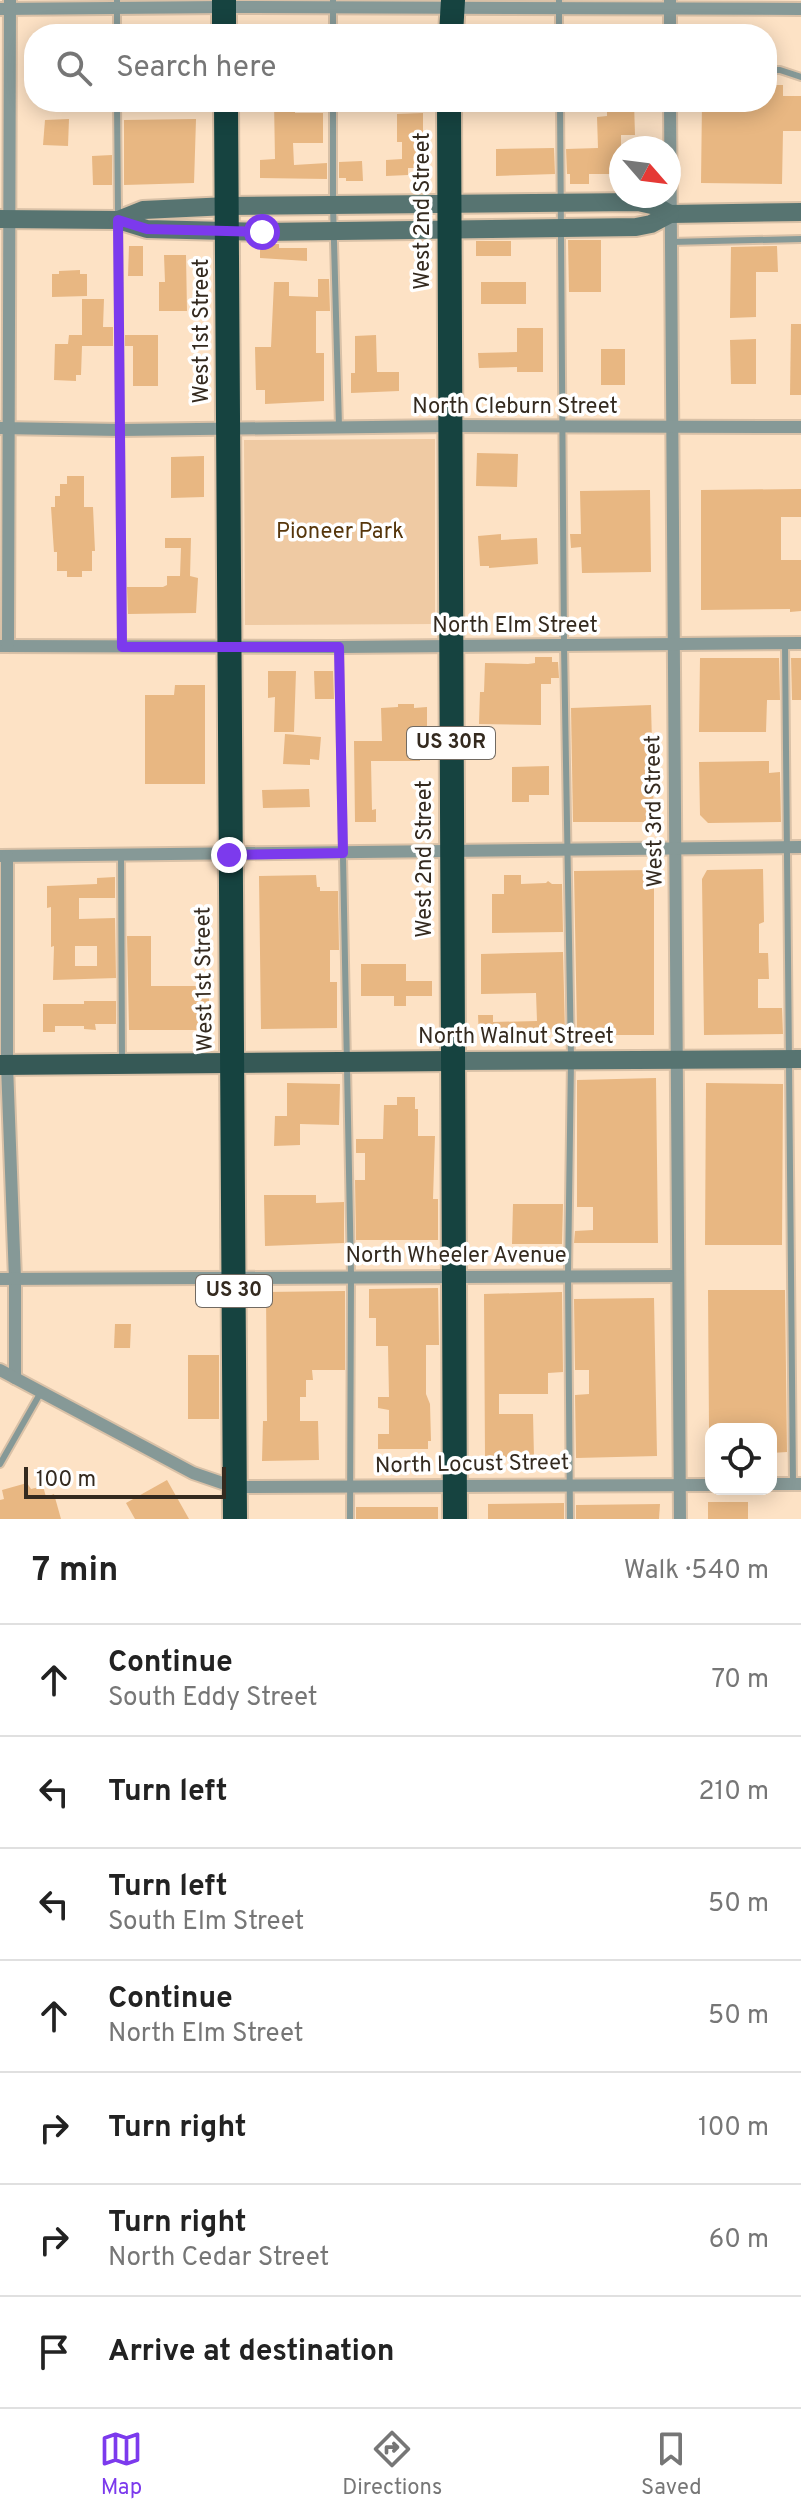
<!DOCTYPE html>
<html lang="en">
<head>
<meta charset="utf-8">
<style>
  body { margin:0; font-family:Overpass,sans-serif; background:#f6f6f6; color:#222 }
  .controls { position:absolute; right:24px; bottom:24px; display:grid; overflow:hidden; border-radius:16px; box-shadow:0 4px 20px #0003 }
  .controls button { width:72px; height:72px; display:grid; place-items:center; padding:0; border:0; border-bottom:2px solid #e0e0e0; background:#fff; color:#222; font:40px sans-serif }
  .compass { position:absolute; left:609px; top:136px; width:72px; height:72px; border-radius:50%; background:#fff; box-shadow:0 4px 20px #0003; rotate:118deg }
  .scale { position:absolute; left:24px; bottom:20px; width:202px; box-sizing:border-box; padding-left:8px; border:4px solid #342a1f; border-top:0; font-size:22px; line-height:28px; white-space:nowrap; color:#342a1f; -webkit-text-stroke:6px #fff; paint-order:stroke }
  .stop { position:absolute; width:24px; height:24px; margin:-18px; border:6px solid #7c3aed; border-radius:50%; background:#fff }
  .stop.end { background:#7c3aed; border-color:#fff; box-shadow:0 2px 8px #0008 }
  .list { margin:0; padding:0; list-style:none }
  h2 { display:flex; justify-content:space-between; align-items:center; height:104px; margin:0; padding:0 32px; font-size:34px }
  h2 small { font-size:26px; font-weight:400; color:#767676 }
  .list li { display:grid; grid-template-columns:52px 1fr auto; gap:24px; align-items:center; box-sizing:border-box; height:112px; padding:0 32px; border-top:2px solid #e0e0e0 }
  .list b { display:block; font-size:30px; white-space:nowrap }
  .list p { margin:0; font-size:26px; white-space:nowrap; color:#767676 }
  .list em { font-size:26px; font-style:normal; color:#767676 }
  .icon { flex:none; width:44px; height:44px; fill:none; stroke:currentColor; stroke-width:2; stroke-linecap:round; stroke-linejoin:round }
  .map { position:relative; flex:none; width:801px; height:1519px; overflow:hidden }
  .search { position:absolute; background:#fff; box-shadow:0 4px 20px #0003; left:24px; right:24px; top:24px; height:88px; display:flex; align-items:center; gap:20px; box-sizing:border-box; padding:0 28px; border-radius:32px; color:#767676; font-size:30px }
  .sheet { height:888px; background:#fff }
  nav { display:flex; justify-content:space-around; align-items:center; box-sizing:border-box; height:112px; border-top:2px solid #e0e0e0; background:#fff; font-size:22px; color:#767676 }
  nav a { display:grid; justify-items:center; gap:4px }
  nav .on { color:#7c3aed }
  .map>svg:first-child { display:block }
  .green { fill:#efcaa3 }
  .building { fill:#e8b782; fill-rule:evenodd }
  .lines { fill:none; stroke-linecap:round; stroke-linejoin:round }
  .lane-casing { stroke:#d9c1a7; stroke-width:10 }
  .street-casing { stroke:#d9c1a7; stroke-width:16 }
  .secondary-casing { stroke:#d9c1a7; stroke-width:22 }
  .primary-casing { stroke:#d9c1a7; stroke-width:24 }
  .highway-casing { stroke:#d9c1a7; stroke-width:28 }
  .lane { stroke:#869997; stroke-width:6 }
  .street { stroke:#869997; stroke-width:12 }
  .secondary { stroke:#577471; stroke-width:18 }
  .primary { stroke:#365956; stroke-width:20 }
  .highway { stroke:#164340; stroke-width:24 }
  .route { stroke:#7c3aed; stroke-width:10 }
  .labels { text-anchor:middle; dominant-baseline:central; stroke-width:7; stroke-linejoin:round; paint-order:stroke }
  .shield { fill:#fff; stroke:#716a62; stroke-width:2 }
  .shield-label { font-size:20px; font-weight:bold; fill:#342a1f }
  .street-label { font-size:22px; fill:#342a1f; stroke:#fff }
  .park-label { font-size:22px; fill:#56360b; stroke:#fff }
</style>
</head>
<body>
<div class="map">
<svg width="801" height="1519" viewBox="0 0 801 1519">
  <rect width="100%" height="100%" fill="#fde2c5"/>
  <path class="green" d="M435 439V624L245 625 244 440Z"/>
  <g class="building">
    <path d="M767 85H783V96H801V131H783L782 184 701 183 702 102H767Z"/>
    <path d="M274 102H295V113H323V143H293L294 165 327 163V179L260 178V160L275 159Z"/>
    <path d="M607 102H634L635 135H621V174H589V184H570V174H567L566 149 598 148 597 117 607 116Z"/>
    <path d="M423 113V143H417L418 168H408V175L386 176V160L402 159V142H397V114Z"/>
    <path d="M69 119 68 146 43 145 45 120Z"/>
    <path d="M196 119 194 183 124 185V120Z"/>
    <path d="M554 148 555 174 496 176V149Z"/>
    <path d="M112 155V185H93L92 156Z"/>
    <path d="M362 161 363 181H346V178H339V162Z"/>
    <path d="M568 240H601V292H569Z"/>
    <rect x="476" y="241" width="35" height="15"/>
    <path d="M260 244H279V248H307V261L260 258Z"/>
    <path d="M129 246H143V276H128Z"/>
    <path d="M777 246 778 272H756V317L730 318 731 247Z"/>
    <path d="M164 255H186L187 311H159V282H165Z"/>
    <path d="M80 270V274H87V296L52 297V274H59V271Z"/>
    <path d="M318 279H329L330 311H316V353H324V401L265 404V390H256L255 347H271L274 282H289V296L318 297Z"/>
    <rect x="481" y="282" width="45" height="22"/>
    <path d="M82 299H104L103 327H113V346H82L81 375H76V381L54 380 55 344H68L69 335H82Z"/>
    <path d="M791 324H801V395H790Z"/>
    <path d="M517 328H543V372H517V367L479 368 478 353 517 352Z"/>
    <path d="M125 335H158V386H133V346H125Z"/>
    <path d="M376 335 377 372H399V391L351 393V373H355V336Z"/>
    <path d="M756 339V384H731L730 340Z"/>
    <rect x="601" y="349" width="24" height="36"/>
    <path d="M477 453 518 454 517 487 476 486Z"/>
    <path d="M204 456V497L171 498V457Z"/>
    <path d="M67 476H84V507H93L95 551H92V571H82V577H67V571H57V552H54L51 507H55V496H60V484H67Z"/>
    <path d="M801 489V517H781V560H801V611L790 612V609L701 610V490Z"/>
    <path d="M650 490 651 572 582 573 581 547 571 548 570 534H581L580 491Z"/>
    <path d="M501 534V540L537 538 538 564 489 568V566H480L478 536Z"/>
    <path d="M165 538H191L190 576 198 578 196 613 128 614 127 587H163L167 585V576H180L181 548H165Z"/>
    <path d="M535 657H552V662H558L559 678H551V684H541V725L479 724 480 692H484L485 663 528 664 535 663Z"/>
    <path d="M700 658H779L780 700H767L766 732H699Z"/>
    <path d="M791 658H801V700H792Z"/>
    <path d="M268 671H296L294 732H274L275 697 268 698Z"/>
    <path d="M314 671H333L334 699H315Z"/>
    <path d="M175 685H205V784H145V695H174Z"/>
    <path d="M398 704H414V708L427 707V741H434V758H420V761H371L372 810 376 809V822H355L354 741H382L381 708 398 707Z"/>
    <path d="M651 705 654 822H573L571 708Z"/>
    <path d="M285 734 321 737 319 760 310 759V765L283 764Z"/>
    <path d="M769 761V773L780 772 781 822 708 823 700 815 699 762Z"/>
    <path d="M549 766V795H529V802H512V767Z"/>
    <path d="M309 789 310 807 263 808 262 790Z"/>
    <path d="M763 869 764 922 759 924V953H768L769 979H758V1008H782L783 1034 704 1035 702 879 707 870Z"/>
    <path d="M654 870V1035H584V1031L577 1032 574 871Z"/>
    <path d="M316 875 317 887H320V891H338L339 950H330V982H337V1028L261 1029 259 876Z"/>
    <path d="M504 875H521V884L546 883 548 881 552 884H562L563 932 492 933V894H504Z"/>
    <path d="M115 877V898H79V919L115 918 116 978 53 980 54 946 51 947V907L47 908V886L97 884V878ZM75 946H97V966H75Z"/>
    <path d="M127 936H151V986H209V1030H129Z"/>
    <path d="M563 952 565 1032 522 1033V1037L479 1038 478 1015H493V1022L537 1021 536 993 481 994V954Z"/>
    <path d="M361 964H406V981H432V996H406V1006H394V996H361Z"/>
    <path d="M84 1001H116V1024H95L96 1030 84 1029V1026H55V1032H43V1004H84Z"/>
    <path d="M656 1078 658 1243H574L575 1231 593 1230V1207H577V1080Z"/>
    <path d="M287 1083 340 1084 339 1125 300 1124V1145L274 1146 275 1116H287Z"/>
    <path d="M706 1083 783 1084 782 1245H705Z"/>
    <path d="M397 1097H415V1109H418V1136H435L433 1199H438V1240H356L355 1180H365V1153H356V1139H383L384 1105H397Z"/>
    <path d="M264 1195H316V1203L344 1202V1243L265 1246Z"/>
    <path d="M513 1204H563L562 1244H512Z"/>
    <path d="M438 1288 439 1345H426V1394L430 1404 431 1441H428V1449H378V1434H389V1410L378 1408V1397H389L388 1346H376V1318H369V1289Z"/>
    <path d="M708 1290H785L787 1452 771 1453V1429H709Z"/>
    <path d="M345 1291V1370H312L313 1380H306V1397H300V1421H318L319 1460 262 1461 263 1421H267L266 1292Z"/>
    <path d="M562 1292 563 1372 548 1373V1394H499V1414H533L534 1457H485L484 1294Z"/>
    <path d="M654 1298 657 1456 576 1458 575 1395 589 1394V1370H575L574 1299Z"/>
    <path d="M115 1324H131L130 1348H114Z"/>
    <rect x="188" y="1355" width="31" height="64"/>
    <path d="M167 1480 189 1519H135L126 1503Z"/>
    <path d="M27 1483 31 1489 43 1486 46 1497 54 1494 61 1519H0V1500L4 1499 2 1490Z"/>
    <rect x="708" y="1502" width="40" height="17"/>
    <path d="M564 1503V1519H488V1504Z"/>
    <path d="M660 1504 659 1519H576V1505Z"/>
    <rect x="356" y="1507" width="82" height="12"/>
  </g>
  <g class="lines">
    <defs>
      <g id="lane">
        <path d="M117 0V34"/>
        <path d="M333 0V34"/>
        <path d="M559 0V34"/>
        <path d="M767 70H780L801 77"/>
        <path d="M117 102 122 646"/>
        <path d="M333 102V205L339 427"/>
        <path d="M560 102 564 645 571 1060 568 1275 570 1519"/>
        <path d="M670 242 801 239"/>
        <path d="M785 644 793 1484"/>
        <path d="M339 647 351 1276 350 1519"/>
        <path d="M121 855 122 1060"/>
        <path d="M0 1464 41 1392"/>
      </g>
      <g id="street">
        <path d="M0 9 224 7 801 9"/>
        <path d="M670 34V0"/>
        <path d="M670 102 680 1519"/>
        <path d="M0 428 121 430 451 426 801 427"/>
        <path d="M0 646 339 647 801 643"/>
        <path d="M8 646 10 0"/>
        <path d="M0 856 801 847"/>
        <path d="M7 856V1065L15 1279V1378"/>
        <path d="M0 1279 678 1276"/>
        <path d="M0 1370 193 1473 234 1487 711 1485"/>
        <path d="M771 1484H801"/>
      </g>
      <g id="secondary">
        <path d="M0 219 118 220 147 229 262 232 636 227 651 224 670 214 801 212"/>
        <path d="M118 220 143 210 228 206 638 202 656 206 670 214"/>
        <path d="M452 1061 801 1059"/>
      </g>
      <path id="primary" d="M0 1065 452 1061"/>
      <g id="highway">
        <path d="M224 0V34"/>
        <path d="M451 34 453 0"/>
        <path d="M226 102 235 1519"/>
        <path d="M449 102 455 1519"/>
      </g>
    </defs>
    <use href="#lane" class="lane-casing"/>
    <use href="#street" class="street-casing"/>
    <use href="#secondary" class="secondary-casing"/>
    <use href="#primary" class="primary-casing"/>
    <use href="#highway" class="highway-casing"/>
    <use href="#lane" class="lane"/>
    <use href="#street" class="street"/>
    <use href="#secondary" class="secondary"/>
    <use href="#primary" class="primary"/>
    <use href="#highway" class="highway"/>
  </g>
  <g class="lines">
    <path class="route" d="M229 855 343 853 339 647H122L118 220 147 229 262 232"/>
  </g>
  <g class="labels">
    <g class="shield">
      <rect x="407" y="727" width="88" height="32" rx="6"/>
      <rect x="196" y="1275" width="76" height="32" rx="6"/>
    </g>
    <g class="shield-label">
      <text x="451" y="743">US 30R</text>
      <text x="234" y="1291">US 30</text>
    </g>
    <g class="street-label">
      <text transform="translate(423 211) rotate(-90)">West 2nd Street</text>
      <text transform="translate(202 331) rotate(-90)">West 1st Street</text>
      <text x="515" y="407">North Cleburn Street</text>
      <text x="515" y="626">North Elm Street</text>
      <text transform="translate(655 811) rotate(-91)">West 3rd Street</text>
      <text transform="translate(425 859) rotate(-90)">West 2nd Street</text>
      <text transform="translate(205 979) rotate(-91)">West 1st Street</text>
      <text x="516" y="1037">North Walnut Street</text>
      <text x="456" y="1256">North Wheeler Avenue</text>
      <text transform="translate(472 1465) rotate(-1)">North Locust Street</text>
    </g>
    <g class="park-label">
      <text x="340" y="532">Pioneer Park</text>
    </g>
  </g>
</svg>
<div class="controls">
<button><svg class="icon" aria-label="locate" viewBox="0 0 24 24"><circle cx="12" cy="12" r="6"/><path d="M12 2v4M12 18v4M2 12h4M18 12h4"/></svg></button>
</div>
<svg class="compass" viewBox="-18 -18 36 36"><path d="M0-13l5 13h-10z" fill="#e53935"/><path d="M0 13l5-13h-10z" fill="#767676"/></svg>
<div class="scale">100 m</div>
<div class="stop" style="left:262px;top:232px"></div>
<div class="stop end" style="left:229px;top:855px"></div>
<div class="search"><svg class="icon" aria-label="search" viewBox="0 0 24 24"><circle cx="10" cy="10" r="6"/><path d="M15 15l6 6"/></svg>Search here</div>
</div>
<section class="sheet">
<h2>7 min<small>Walk · 540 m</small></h2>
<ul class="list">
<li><svg class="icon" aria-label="ahead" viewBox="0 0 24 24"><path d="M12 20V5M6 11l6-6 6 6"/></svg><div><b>Continue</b><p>South Eddy Street</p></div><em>70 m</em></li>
<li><svg class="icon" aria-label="left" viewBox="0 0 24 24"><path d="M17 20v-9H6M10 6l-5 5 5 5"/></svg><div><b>Turn left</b></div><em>210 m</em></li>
<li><svg class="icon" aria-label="left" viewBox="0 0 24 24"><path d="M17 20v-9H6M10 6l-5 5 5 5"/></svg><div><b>Turn left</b><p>South Elm Street</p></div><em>50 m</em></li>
<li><svg class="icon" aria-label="ahead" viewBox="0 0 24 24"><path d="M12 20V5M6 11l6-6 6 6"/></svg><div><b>Continue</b><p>North Elm Street</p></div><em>50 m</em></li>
<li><svg class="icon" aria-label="right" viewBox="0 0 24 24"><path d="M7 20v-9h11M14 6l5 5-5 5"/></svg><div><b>Turn right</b></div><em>100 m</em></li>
<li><svg class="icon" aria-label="right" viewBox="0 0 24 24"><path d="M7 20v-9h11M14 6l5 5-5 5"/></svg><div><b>Turn right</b><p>North Cedar Street</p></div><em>60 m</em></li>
<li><svg class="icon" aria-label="arrive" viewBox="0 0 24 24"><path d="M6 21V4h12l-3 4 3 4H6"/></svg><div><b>Arrive at destination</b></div></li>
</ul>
</section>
<nav>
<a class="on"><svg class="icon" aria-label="map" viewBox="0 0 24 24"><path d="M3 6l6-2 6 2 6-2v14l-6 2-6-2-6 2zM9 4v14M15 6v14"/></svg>Map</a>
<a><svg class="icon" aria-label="directions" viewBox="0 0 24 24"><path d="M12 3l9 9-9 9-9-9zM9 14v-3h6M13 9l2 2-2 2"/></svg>Directions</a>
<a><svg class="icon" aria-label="saved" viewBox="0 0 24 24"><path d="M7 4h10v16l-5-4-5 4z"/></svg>Saved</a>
</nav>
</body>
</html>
